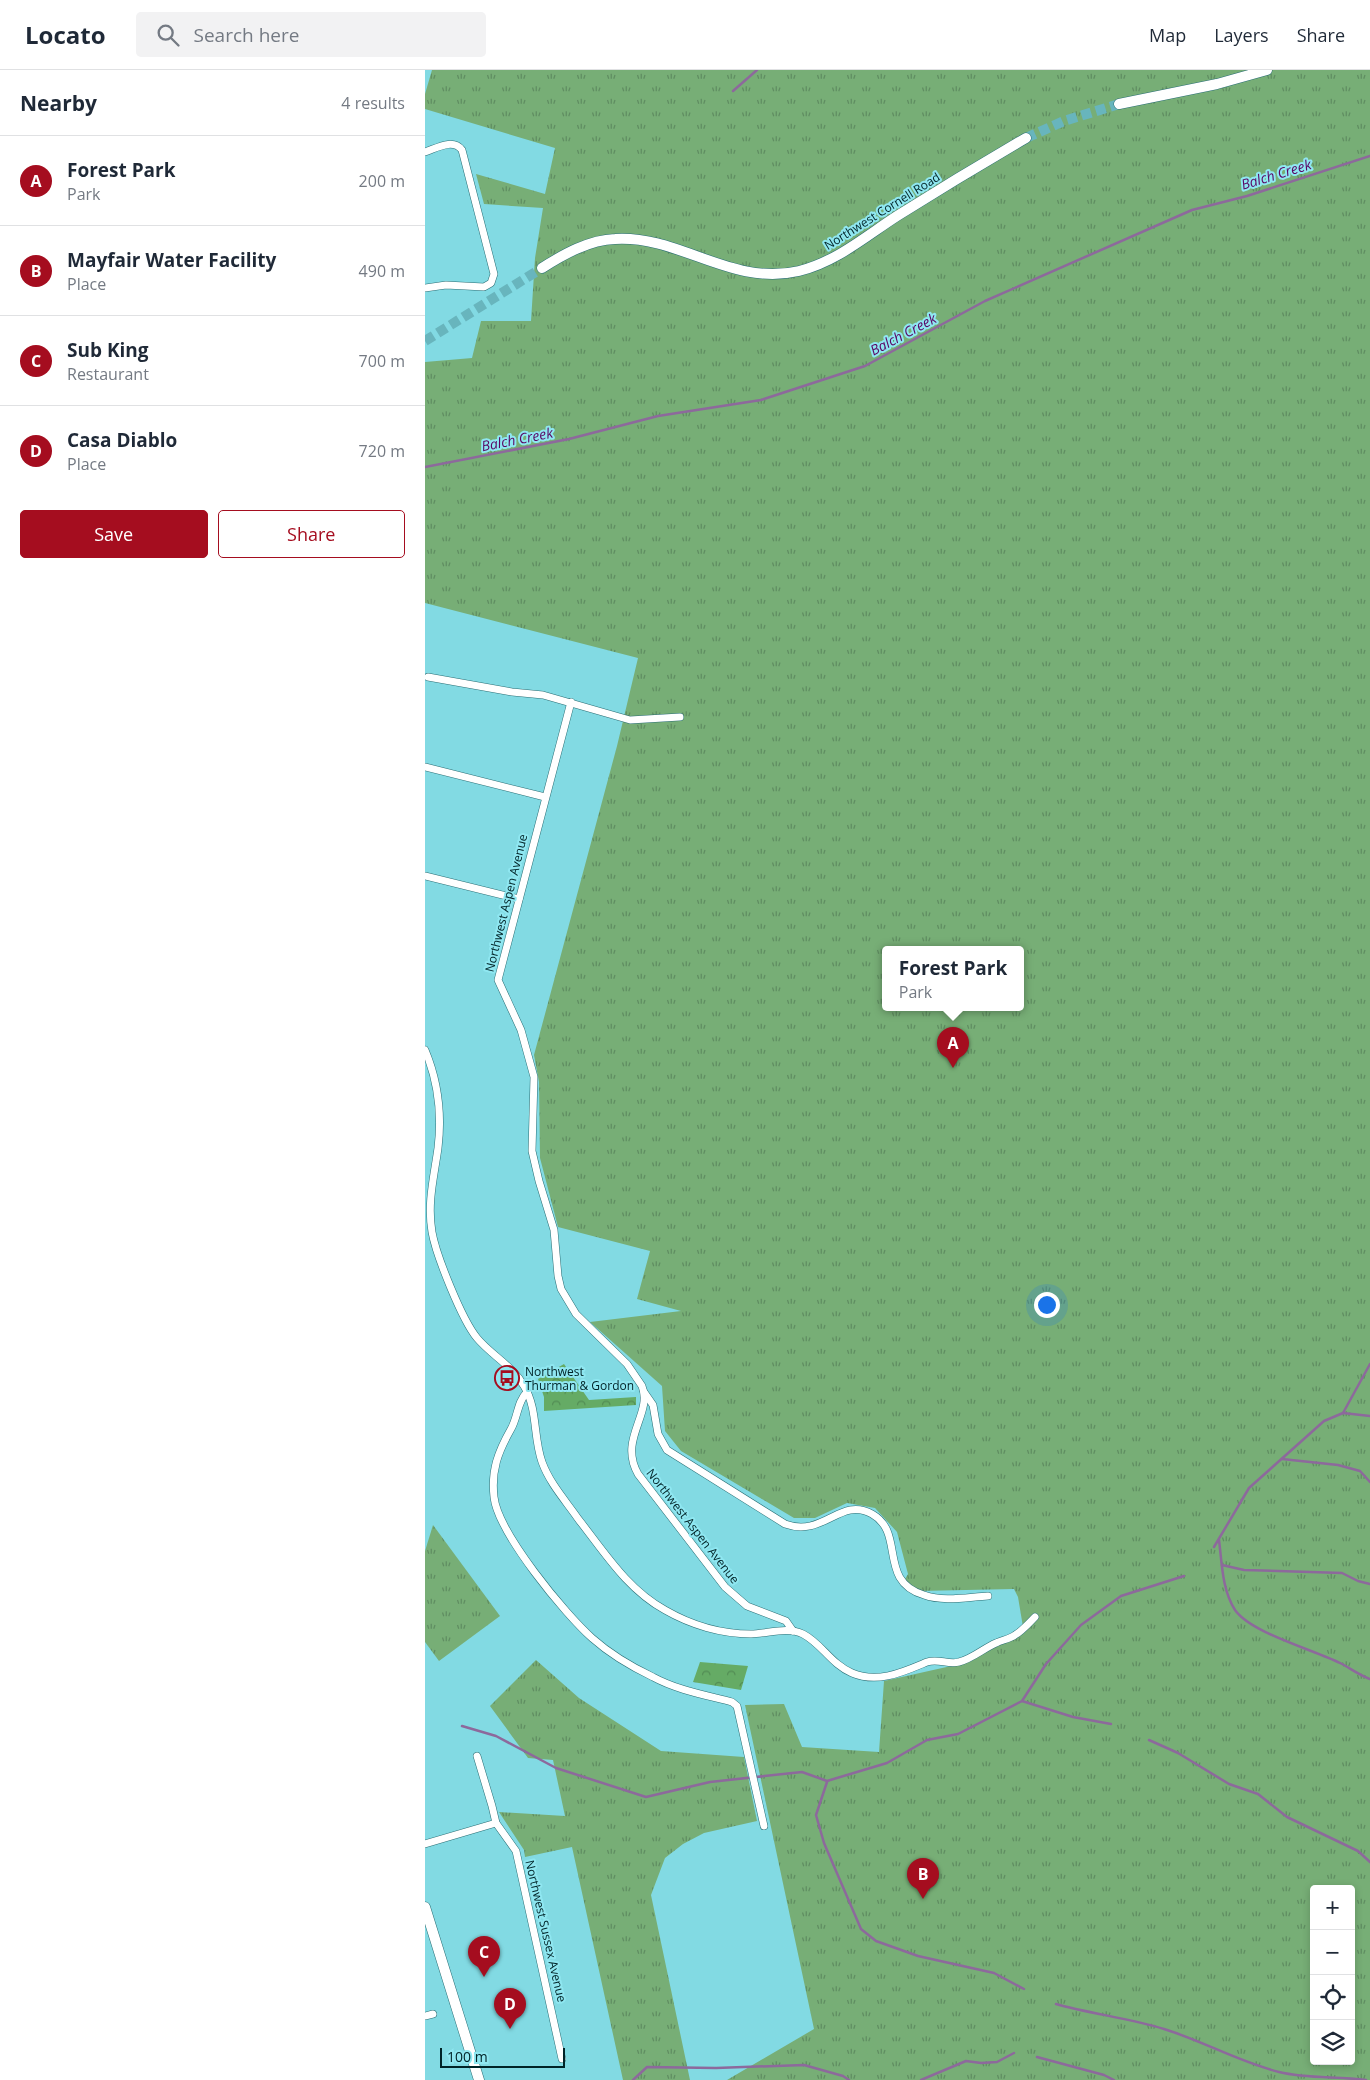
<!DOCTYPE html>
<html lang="en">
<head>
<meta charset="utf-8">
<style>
  body { margin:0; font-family:"Open Sans",sans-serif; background:#f2f2f3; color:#1f2937 }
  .controls { position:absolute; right:15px; bottom:15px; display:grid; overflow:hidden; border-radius:5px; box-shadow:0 2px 8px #0003 }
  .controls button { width:45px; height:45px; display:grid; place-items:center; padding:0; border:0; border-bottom:1px solid #e0e1e3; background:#fff; color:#1f2937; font:25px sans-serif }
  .scale { position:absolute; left:15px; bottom:12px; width:125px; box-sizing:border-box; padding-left:5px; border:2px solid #002327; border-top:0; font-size:14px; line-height:18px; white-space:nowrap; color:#002327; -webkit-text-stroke:4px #8fe7f1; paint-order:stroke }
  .you { position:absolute; left:621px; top:1234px; width:18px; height:18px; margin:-12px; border:4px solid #fff; border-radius:50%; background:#1a73e8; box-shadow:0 0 0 8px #1a73e833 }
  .badge { display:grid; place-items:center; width:32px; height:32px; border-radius:50%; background:#a50d1f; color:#fff; font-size:16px; font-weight:700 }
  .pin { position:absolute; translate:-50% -41px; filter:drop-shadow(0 1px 2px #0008) }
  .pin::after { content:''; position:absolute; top:26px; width:18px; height:15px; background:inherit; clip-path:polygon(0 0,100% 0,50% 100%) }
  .popup { position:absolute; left:457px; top:876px; width:142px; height:65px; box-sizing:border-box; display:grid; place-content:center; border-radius:5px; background:#fff; filter:drop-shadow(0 1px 4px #0005); font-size:16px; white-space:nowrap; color:#747a83 }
  .popup b { font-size:19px; color:#1f2937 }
  .popup::after { content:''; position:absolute; left:50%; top:100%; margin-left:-10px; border:10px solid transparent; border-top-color:#fff }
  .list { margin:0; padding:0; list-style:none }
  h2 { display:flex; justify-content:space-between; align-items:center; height:65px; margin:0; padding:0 20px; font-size:21px }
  h2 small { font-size:16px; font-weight:400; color:#747a83 }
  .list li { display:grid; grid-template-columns:32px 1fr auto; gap:15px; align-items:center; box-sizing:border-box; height:90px; padding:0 20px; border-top:1px solid #e0e1e3 }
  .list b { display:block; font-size:19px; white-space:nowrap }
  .list p { margin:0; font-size:16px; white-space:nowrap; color:#747a83 }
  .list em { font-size:16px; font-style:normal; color:#747a83 }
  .actions { display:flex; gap:10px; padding:15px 20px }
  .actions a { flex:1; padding:11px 0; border:1px solid #a50d1f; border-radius:5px; text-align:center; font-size:18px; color:#a50d1f }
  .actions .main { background:#a50d1f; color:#fff }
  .icon { flex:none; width:28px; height:28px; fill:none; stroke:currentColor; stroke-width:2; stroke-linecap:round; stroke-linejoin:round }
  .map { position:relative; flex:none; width:945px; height:2010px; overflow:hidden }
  header { display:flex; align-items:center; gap:30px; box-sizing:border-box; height:70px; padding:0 25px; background:#fff; border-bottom:1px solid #e0e1e3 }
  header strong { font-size:24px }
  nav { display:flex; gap:28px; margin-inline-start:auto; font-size:18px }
  .search { width:350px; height:45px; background:#f2f2f3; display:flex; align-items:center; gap:12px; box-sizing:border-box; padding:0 18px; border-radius:5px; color:#747a83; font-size:19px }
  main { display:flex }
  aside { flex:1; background:#fff }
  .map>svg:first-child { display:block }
  .forest { fill:url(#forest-crowns) }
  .park { fill:url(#park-tufts); fill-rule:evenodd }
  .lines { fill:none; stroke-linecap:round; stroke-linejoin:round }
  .stream { stroke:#8d699c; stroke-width:2.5 }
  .secondary-tunnel { stroke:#68b5bd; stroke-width:10; stroke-dasharray:10 5; stroke-linecap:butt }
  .street-casing { stroke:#296e75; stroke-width:8 }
  .secondary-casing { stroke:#296e75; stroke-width:11 }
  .street { stroke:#fff; stroke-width:7 }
  .secondary { stroke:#fff; stroke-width:10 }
  .labels { text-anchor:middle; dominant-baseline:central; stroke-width:4; stroke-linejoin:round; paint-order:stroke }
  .street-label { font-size:12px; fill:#002327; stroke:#8fe7f1 }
  .poi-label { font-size:12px; fill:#002327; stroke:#8fe7f1; text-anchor:start }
  .water-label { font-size:14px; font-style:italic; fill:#5a0462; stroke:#8fe7f1 }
</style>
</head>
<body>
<header>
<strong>Locato</strong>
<div class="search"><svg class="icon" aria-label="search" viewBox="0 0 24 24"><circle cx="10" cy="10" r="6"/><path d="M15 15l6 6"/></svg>Search here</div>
<nav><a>Map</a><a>Layers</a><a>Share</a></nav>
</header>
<main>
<aside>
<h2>Nearby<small>4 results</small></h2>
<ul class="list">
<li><span class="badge">A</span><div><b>Forest Park</b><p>Park</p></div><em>200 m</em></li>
<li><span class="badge">B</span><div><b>Mayfair Water Facility</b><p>Place</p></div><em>490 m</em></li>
<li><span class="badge">C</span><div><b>Sub King</b><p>Restaurant</p></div><em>700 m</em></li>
<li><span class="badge">D</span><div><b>Casa Diablo</b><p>Place</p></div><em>720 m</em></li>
</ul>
<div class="actions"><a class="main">Save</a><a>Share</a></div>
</aside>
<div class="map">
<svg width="945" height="2010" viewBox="0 0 945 2010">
  <defs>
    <pattern id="forest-crowns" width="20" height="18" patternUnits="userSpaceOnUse" patternTransform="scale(1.25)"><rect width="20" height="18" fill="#65ab65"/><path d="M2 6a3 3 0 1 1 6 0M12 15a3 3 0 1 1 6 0" fill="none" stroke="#518b53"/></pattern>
    <pattern id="park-tufts" width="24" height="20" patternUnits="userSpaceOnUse" patternTransform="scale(1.25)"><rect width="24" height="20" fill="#77ae76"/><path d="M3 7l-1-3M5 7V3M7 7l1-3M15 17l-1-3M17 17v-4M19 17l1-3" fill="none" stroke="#5f8d61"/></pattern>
  </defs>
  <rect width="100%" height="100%" fill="#82dae3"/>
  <g class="forest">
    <path d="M139 1294 164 1330 211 1327V1335L119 1341V1327L113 1309Z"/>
    <path d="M275 1592 323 1596 316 1620 268 1612Z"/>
  </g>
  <g class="park">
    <path d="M7 0H945V2010H302L389 1959 320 1635 359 1634 377 1677 454 1682 459 1611 535 1594 599 1563 593 1527 589 1519 493 1521 479 1511 483 1504 472 1462 450 1438 422 1433 390 1448H369L256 1381 240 1361 237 1316 165 1252 256 1241 212 1229 225 1181 133 1157 115 1088 114 1012 109 985 192 676 213 588 0 533V292L47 288 56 251H106L110 188 118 138 59 134 51 104 120 124 130 78 0 39V24ZM460 879H596V937H460ZM889 1819H926V1991H889Z"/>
    <path d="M8 1455 75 1546 14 1591 0 1572V1481Z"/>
    <path d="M111 1590 154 1628 236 1681 319 1687 332 1751 279 1763 258 1774 240 1788 226 1825 265 2010H198L147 1777 100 1787 99 1780 74 1742 140 1746 128 1690 103 1688 65 1636Z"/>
  </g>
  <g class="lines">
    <g class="stream">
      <path d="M308 21 332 0"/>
      <path d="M0 397 144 369 233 346 336 330 440 296 560 231 767 140 822 126 945 86"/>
      <path d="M918 1343 945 1294"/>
      <path d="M857 1389 913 1395 935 1401 945 1412"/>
      <path d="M794 1470C797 1493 797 1520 810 1540 826 1563 889 1580 915 1593 925 1598 934 1605 945 1609"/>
      <path d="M789 1477 824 1418 899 1351 918 1343 945 1346"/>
      <path d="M797 1495 819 1500 917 1503 933 1511 945 1514"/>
      <path d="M597 1631 648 1647 686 1654"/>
      <path d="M37 1656 71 1666 131 1698 221 1727 285 1712 377 1702 402 1711 462 1693 502 1670 533 1664 597 1631 621 1594 656 1555 696 1526 759 1506"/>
      <path d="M724 1670 753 1683 804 1714 833 1724 862 1747 933 1781 945 1792"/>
      <path d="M402 1712 391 1745 399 1773 436 1859 451 1871 493 1886 569 1903 599 1919"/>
      <path d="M631 1934C666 1944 704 1948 739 1959 778 1971 814 1992 854 2002 883 2009 912 2006 941 2010"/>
      <path d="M612 1987 679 2005 689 2010"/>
      <path d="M208 2010 222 1997 291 1998 379 1995 418 2006 424 2010"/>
      <path d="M496 2010 541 1991 556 1993 572 1992 589 1983"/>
    </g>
    <g class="secondary-tunnel">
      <path d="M601 68 639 51 694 34"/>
      <path d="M0 271 117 198"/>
    </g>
    <defs>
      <g id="street">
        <path d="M0 82C12 78 28 68 37 80L69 204 66 213 59 217 21 215 0 218"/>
        <path d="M3 607 87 622 118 625 205 650 255 647"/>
        <path d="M146 632 73 910 96 960 109 1007 107 1081 114 1111 129 1160 133 1206 136 1219 151 1244 202 1294 217 1316C228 1344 193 1369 213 1404L300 1517 322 1536 361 1551 368 1561"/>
        <path d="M0 697 120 727"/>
        <path d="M0 806 94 829"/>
        <path d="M0 980C13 1011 17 1045 13 1078 9 1107 2 1133 7 1162 11 1185 37 1250 52 1268 66 1285 88 1296 99 1316 113 1339 108 1367 117 1392 125 1414 141 1431 154 1450 180 1483 202 1519 240 1540 266 1555 297 1564 326 1564 342 1564 362 1556 378 1564 397 1574 406 1594 427 1603 453 1614 478 1602 502 1592 513 1588 523 1595 534 1592 547 1589 559 1578 571 1573 577 1570 585 1569 590 1565 597 1561 604 1553 610 1547"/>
        <path d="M102 1322C92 1332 93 1347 86 1359 73 1382 66 1400 69 1427 73 1463 140 1544 167 1568 185 1584 207 1597 228 1607 252 1620 280 1625 307 1632L312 1636 339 1756"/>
        <path d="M219 1322 228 1335 233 1364 242 1380 360 1454C399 1468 415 1426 447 1444 481 1463 452 1511 499 1525 518 1532 543 1527 563 1526"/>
        <path d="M52 1686 67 1736 71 1753 91 1781 137 1989"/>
        <path d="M0 1774 71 1753"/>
        <path d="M0 1946 8 1944"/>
      </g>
      <g id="secondary">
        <path d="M694 34 792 14 842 0"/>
        <path d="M117 198C139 184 164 170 190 169 255 165 306 217 374 201 411 192 441 166 472 146 515 119 558 93 601 68"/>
        <path d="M0 1837 54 2010"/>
      </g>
    </defs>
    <use href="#street" class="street-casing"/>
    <use href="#secondary" class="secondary-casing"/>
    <use href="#street" class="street"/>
    <use href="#secondary" class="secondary"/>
  </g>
  <defs>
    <symbol id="bus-ring" viewBox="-11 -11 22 22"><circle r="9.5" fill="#8fe7f1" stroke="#a50d1f" stroke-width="1.5"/><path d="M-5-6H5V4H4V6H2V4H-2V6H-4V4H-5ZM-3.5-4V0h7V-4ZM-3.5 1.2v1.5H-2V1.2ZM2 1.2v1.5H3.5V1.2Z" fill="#a50d1f"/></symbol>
  </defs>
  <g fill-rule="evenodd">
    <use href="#bus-ring" x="68" y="1294" width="28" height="28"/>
  </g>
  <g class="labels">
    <g class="street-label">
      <text transform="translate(457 141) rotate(-32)">Northwest Cornell Road</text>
      <text transform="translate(81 833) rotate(-76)">Northwest Aspen Avenue</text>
      <text transform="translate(268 1456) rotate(52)">Northwest Aspen Avenue</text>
      <text transform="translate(121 1861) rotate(77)">Northwest Sussex Avenue</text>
    </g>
    <g class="poi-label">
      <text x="100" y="1301">Northwest<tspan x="100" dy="14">Thurman &amp; Gordon</tspan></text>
    </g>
    <g class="water-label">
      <text transform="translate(851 104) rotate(-17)">Balch Creek</text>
      <text transform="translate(478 264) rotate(-28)">Balch Creek</text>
      <text transform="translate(92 369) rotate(-11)">Balch Creek</text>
    </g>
  </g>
</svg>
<div class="controls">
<button>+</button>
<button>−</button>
<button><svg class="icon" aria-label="locate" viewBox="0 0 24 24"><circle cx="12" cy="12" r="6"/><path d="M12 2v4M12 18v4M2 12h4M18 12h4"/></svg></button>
<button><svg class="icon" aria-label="layers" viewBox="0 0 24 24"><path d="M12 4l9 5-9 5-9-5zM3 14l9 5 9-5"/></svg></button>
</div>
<div class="scale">100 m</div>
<div class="you"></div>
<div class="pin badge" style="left:528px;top:998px">A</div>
<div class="popup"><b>Forest Park</b>Park</div>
<div class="pin badge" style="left:498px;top:1829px">B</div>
<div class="pin badge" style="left:59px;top:1907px">C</div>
<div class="pin badge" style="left:85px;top:1959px">D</div>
</div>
</main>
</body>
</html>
